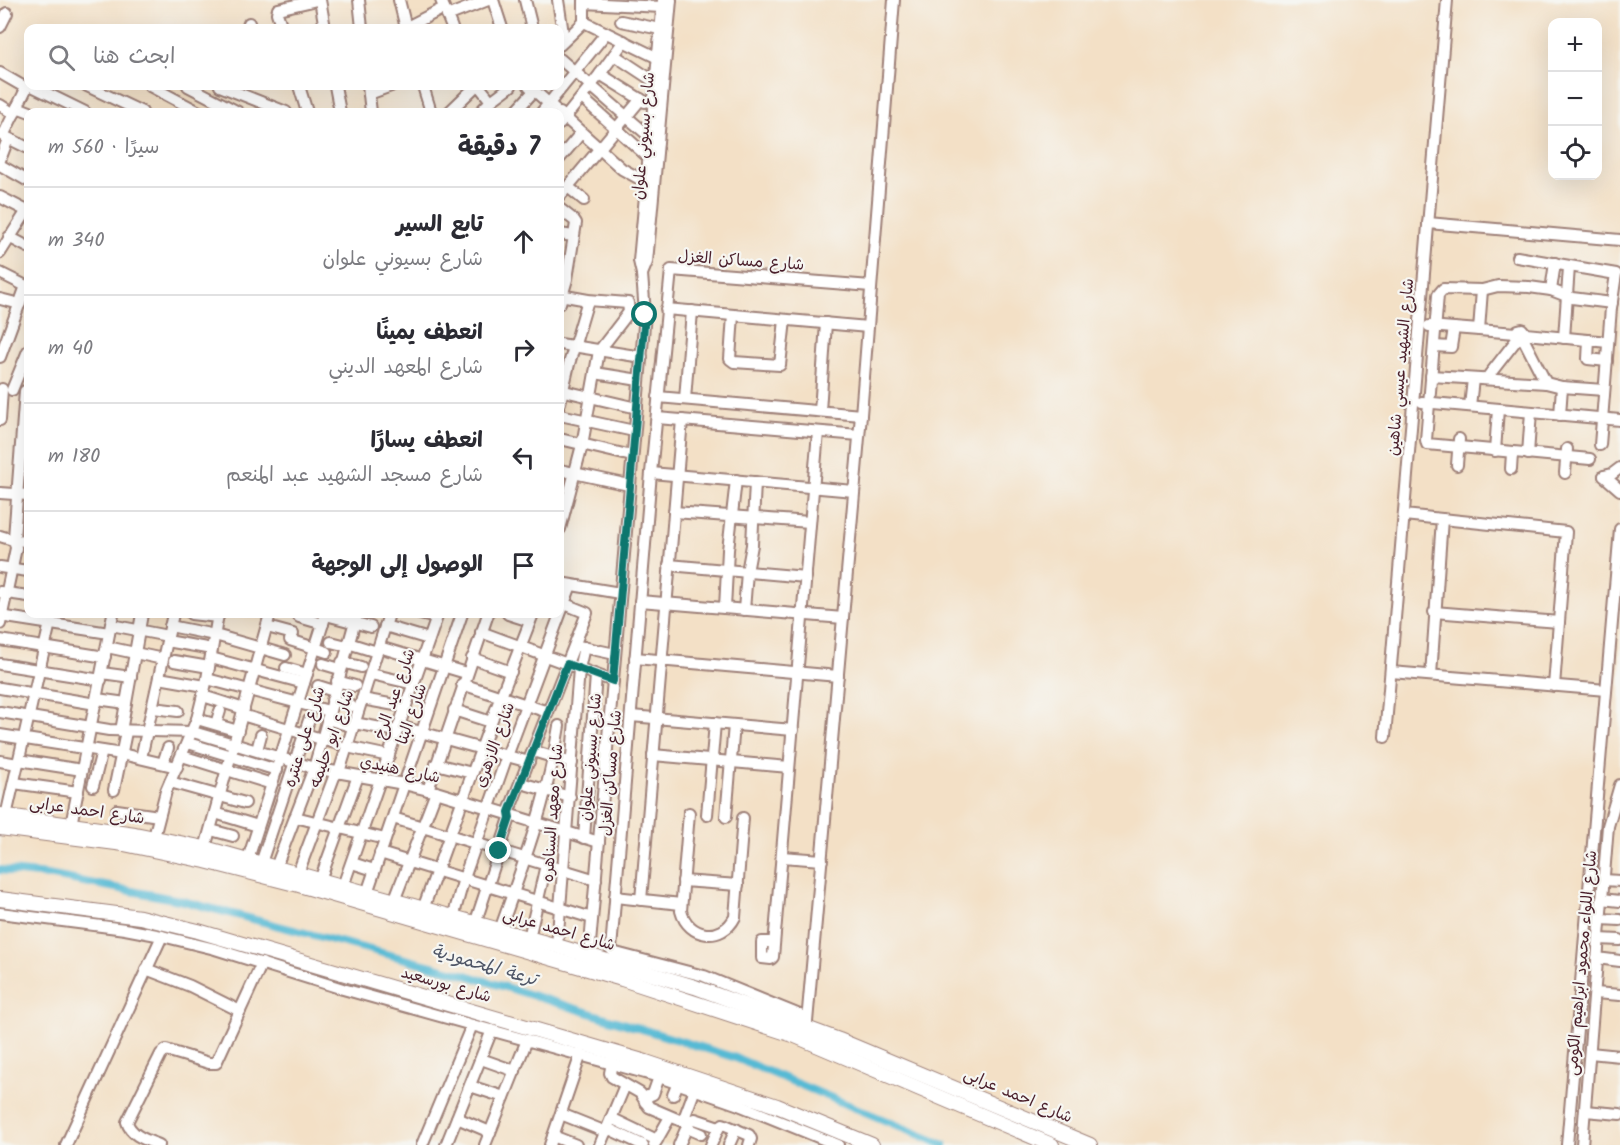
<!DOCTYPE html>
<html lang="ar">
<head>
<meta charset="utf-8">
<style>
  body { margin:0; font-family:Kalam,"Playpen Sans Arabic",sans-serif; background:#f7f7f7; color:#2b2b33; direction:rtl }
  .controls { position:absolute; right:18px; top:18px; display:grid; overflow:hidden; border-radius:12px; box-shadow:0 6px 24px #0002 }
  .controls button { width:54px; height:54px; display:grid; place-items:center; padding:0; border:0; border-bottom:2px solid #e1e1e2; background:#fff; color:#2b2b33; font:30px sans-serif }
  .stop { position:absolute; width:18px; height:18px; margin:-14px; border:4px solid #0f766e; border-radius:50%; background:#fff }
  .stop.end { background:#0f766e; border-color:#fff; box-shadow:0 2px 6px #0008 }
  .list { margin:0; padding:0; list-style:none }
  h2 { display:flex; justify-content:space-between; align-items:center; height:78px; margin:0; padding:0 24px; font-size:26px }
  h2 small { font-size:20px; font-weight:400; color:#7c7c81 }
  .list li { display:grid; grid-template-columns:39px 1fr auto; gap:18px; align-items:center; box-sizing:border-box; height:108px; padding:0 24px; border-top:2px solid #e1e1e2 }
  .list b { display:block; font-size:22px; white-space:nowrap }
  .list p { margin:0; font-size:20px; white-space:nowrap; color:#7c7c81 }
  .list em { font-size:20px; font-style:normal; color:#7c7c81 }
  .icon { flex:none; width:33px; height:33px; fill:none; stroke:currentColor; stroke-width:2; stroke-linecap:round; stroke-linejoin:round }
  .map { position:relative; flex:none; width:1620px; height:1145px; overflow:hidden; direction:ltr }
  .search { position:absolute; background:#fff; box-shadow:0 6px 24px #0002; left:24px; top:24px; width:540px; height:66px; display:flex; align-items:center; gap:15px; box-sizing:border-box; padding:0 21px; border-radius:12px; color:#7c7c81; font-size:22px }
  .panel { position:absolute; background:#fff; box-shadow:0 6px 24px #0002; left:24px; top:108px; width:540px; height:510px; border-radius:12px; direction:rtl }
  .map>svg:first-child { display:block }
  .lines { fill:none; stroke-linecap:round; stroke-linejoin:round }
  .canal { stroke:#56bad4; stroke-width:8 }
  .minor-casing { stroke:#9e8078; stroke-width:14 }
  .major-casing { stroke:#9e8078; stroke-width:16 }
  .minor { stroke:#fff; stroke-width:10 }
  .major { stroke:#fff; stroke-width:14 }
  .route { stroke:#0f766e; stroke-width:8 }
  .labels { text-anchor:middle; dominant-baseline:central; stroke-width:4.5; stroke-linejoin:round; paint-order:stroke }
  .street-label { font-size:16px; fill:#4a1f2b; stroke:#f6f6f2 }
  .water-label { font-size:18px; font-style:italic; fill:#4e5566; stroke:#f6f6f2 }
</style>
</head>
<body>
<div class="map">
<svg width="1620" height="1145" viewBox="0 0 1620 1145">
  <rect width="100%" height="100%" fill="#f6f6f2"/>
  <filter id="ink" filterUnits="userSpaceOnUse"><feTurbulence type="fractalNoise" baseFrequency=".0167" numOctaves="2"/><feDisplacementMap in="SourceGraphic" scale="12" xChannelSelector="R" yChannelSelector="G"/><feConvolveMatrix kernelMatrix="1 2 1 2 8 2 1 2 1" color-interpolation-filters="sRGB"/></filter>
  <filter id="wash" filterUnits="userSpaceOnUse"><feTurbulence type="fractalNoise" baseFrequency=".008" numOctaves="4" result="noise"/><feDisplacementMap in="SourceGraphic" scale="24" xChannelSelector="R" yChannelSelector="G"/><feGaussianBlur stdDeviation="1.35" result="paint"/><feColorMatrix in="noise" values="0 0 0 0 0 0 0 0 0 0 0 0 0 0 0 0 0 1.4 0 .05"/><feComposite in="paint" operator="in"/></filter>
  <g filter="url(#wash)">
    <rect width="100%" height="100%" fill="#f3e0c6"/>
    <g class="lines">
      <path class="canal" d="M0 870 47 875 179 900 463 974 736 1058 944 1145"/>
    </g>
  </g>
  <g filter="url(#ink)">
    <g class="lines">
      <defs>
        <g id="minor">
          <path d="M320 0 325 28"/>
          <path d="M359 0 362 28"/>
          <path d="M399 0 406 28"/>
          <path d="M441 0 452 28"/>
          <path d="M493 0 502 28"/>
          <path d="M525 0 532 28"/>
          <path d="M558 0 564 40"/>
          <path d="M584 3 662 7"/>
          <path d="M447 16 488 0"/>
          <path d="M621 21 660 29"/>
          <path d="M584 22 658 58"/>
          <path d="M0 27 7 13"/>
          <path d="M247 28 249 23"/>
          <path d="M282 28 277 13 278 9 317 0"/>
          <path d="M405 28 444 8"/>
          <path d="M560 45 584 22V0"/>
          <path d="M614 55 655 82"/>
          <path d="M560 59 650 137"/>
          <path d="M0 73 26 88"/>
          <path d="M600 74 645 102"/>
          <path d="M32 86 85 112"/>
          <path d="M87 86 142 112"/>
          <path d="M150 86 199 112"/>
          <path d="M188 86 238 112"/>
          <path d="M220 86 286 112"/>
          <path d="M299 86 307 112"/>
          <path d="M335 86 340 112"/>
          <path d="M368 86 371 112"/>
          <path d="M423 86 431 112"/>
          <path d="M479 86 491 101"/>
          <path d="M529 86 554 108"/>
          <path d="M369 94 391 86"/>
          <path d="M582 98 648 157"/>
          <path d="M0 105 14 114"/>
          <path d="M17 107 30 112"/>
          <path d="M449 112 476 86"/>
          <path d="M480 112 491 101 511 86"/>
          <path d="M515 112 534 91"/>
          <path d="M542 112 606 33"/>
          <path d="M560 113 622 169 651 185"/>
          <path d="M560 124 600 74 624 41"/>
          <path d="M0 134 28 148"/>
          <path d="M3 136 28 85"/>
          <path d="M560 158 581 133"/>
          <path d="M0 160 8 139"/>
          <path d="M0 165 28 181"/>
          <path d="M568 187 584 200"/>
          <path d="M560 196 641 99"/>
          <path d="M0 197 27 211"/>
          <path d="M560 209 574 220 576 223 567 279 560 303"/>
          <path d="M1428 223 1620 240"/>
          <path d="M560 234 573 236"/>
          <path d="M9 237 28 247"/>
          <path d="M0 253 28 209"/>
          <path d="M1517 257 1616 274 1611 308 1600 445"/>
          <path d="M0 273 28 287"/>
          <path d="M642 274 647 262 671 0"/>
          <path d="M1551 290 1555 263"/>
          <path d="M560 295 588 300 628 303 629 312"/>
          <path d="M0 299 20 304"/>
          <path d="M666 309 868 327"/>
          <path d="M733 315 730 359 734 362 780 365 785 320"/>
          <path d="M1429 326 1516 333"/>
          <path d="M1479 330 1482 290"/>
          <path d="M1526 334 1522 329 1518 330 1516 333 1521 339 1526 334 1608 342"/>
          <path d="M1523 338 1546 383"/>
          <path d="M1564 338 1569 267"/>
          <path d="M1589 340 1588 359 1607 361"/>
          <path d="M560 344 642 357"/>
          <path d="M1434 346 1451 347 1454 328"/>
          <path d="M0 357 26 286"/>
          <path d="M595 373 639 380"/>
          <path d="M1431 376 1546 383 1562 387 1604 390"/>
          <path d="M1486 379 1518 338"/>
          <path d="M12 390 28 351"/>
          <path d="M560 390 637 408"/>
          <path d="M658 397 861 415"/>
          <path d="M685 399 692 311"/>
          <path d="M1422 402 1620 420"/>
          <path d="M560 403 569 364 588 300"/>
          <path d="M1470 406 1473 379"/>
          <path d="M820 411 826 323"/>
          <path d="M560 415 634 431"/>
          <path d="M1560 415 1562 387"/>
          <path d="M657 418 859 435"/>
          <path d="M0 420 2 389"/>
          <path d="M560 439 632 456"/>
          <path d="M1495 451 1498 409"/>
          <path d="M1528 454 1531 412"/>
          <path d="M1590 459 1427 444 1426 440 1438 295 1443 289 1482 290 1498 286 1529 287 1551 290 1572 298 1612 303"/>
          <path d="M1457 465 1459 439"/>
          <path d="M1511 469 1512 453"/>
          <path d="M560 470 629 485"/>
          <path d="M651 473 854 491"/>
          <path d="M1565 473 1567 449"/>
          <path d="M1604 476 1620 490"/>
          <path d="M1604 476 1612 474 1620 468"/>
          <path d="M0 493 28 495"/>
          <path d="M674 512 810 522"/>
          <path d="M1404 515 1566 532 1554 686"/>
          <path d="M560 529 582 445 599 351 629 312"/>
          <path d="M0 536 13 540 28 541"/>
          <path d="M669 565 806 577"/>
          <path d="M0 567 28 571"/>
          <path d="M560 583 620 593"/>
          <path d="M0 592 28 596"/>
          <path d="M640 601 843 618"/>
          <path d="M725 608 728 550 736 480"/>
          <path d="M744 610 747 572 752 545 755 482"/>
          <path d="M1434 612 1559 622"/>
          <path d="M191 614 218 617"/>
          <path d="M420 614 436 618"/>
          <path d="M508 614 530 621"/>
          <path d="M326 615 371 627"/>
          <path d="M0 616 109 633"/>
          <path d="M299 617 323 624"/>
          <path d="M0 624 16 548 14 538 25 391"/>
          <path d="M111 625 168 636"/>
          <path d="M170 626 215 635 285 655"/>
          <path d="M385 626 429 639"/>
          <path d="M267 627 293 634"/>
          <path d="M481 632 613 681"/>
          <path d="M0 640 105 657"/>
          <path d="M290 640 327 652"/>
          <path d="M167 641 212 649"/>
          <path d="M331 642 347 646"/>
          <path d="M348 643 377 652"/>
          <path d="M578 646 615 654"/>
          <path d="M107 647 163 659"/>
          <path d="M379 647 466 673"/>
          <path d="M211 658 304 683"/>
          <path d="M472 658 511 672"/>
          <path d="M635 658 838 676"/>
          <path d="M174 661 209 667"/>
          <path d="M342 662 361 667"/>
          <path d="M0 664 101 680"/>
          <path d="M323 664 340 669"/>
          <path d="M286 668 307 674"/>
          <path d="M1391 672 1606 690"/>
          <path d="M102 673 131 677"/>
          <path d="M371 674 414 684"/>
          <path d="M1431 675 1442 519"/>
          <path d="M159 678 205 686"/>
          <path d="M207 679 329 711"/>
          <path d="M337 681 355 686"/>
          <path d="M462 684 548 712"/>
          <path d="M318 686 334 691"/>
          <path d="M0 688 96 704"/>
          <path d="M203 696 244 709"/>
          <path d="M97 699 126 703"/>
          <path d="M362 699 406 707"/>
          <path d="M332 700 351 706"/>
          <path d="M153 708 178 711"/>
          <path d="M454 710 491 722"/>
          <path d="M0 712 109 730 193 732 314 768 404 784 436 792 599 842"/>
          <path d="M242 715 338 744"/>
          <path d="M631 716 793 730"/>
          <path d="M197 719 238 731"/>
          <path d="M327 719 347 725"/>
          <path d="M354 723 397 731"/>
          <path d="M216 724 220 711"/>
          <path d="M399 726 529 762"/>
          <path d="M121 731 142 614"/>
          <path d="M0 735 122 754 177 767"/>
          <path d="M1385 737 1447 0"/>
          <path d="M188 743 277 770"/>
          <path d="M347 747 389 756"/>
          <path d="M257 750 261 735"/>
          <path d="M533 751 572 763"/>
          <path d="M653 755 789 767"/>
          <path d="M182 756 272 784"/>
          <path d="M141 758 173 614"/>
          <path d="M19 760 82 770"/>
          <path d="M0 761 18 764"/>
          <path d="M163 763 168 748"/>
          <path d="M436 764 472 773"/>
          <path d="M170 782 245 803"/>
          <path d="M14 783 78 792"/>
          <path d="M521 783 570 797"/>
          <path d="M93 786 102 751"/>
          <path d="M114 790 126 732"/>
          <path d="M428 790 488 614"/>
          <path d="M117 810 159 816"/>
          <path d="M215 813 258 826"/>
          <path d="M689 813 681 911C688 938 722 943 735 917L743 818"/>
          <path d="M707 815 715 723"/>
          <path d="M6 816 52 614"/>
          <path d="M295 817 385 839"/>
          <path d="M726 817 734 725"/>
          <path d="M393 818 596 880"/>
          <path d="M71 825 113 614"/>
          <path d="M211 830 233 836"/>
          <path d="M154 837 166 791 197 719 207 679 218 614"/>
          <path d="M584 838 596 675"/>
          <path d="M205 848 270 614"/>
          <path d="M380 853 592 918"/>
          <path d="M782 857 822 860"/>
          <path d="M248 859 326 614"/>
          <path d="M261 863 309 720"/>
          <path d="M352 863 374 870"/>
          <path d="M276 867 314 768 357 614"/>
          <path d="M298 873 334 777 340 769 389 614"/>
          <path d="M320 880 358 776"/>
          <path d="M1604 880 1620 881"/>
          <path d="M683 881 738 885"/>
          <path d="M343 886 438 614"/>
          <path d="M367 893 462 614"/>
          <path d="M615 897 681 904"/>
          <path d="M1602 899 1620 901"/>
          <path d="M641 900 682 420"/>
          <path d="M394 901 436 792"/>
          <path d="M423 909 491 722 533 614"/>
          <path d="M0 913 125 929 162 936 215 949 343 989 659 1077 739 1105 838 1145"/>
          <path d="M453 918 464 878 507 756 571 585"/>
          <path d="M1601 919 1620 920"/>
          <path d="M475 924 510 818 509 811 587 613 560 602"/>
          <path d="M500 930C524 863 548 797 559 726"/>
          <path d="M529 938 546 865"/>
          <path d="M1599 939 1620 940"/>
          <path d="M774 942H762V958L771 959 773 957 818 432"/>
          <path d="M557 946 579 669 584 647"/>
          <path d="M589 955 645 314 642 274 639 261 663 0"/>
          <path d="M1597 958 1620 961"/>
          <path d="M146 969 190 986 240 1011"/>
          <path d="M1595 993 1620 995"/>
          <path d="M807 1018 704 976 616 953 611 949 651 473 671 270 871 286"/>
          <path d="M807 1022 861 415 894 0"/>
          <path d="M1590 1053 1620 1056"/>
          <path d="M481 1059 515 1071"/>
          <path d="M612 1063 610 1073 612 1077 640 1093 649 1107 684 1122 695 1119 719 1127"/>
          <path d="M470 1086 504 1097"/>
          <path d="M673 1095 678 1083"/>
          <path d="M645 1102 648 1096 653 1094 659 1077"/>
          <path d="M1585 1111 1620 1114"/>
          <path d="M561 1114 606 1132"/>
          <path d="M457 1118 490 1132"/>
          <path d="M611 1118 657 1140"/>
          <path d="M683 1121 695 1089"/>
          <path d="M607 1128 643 1145"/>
          <path d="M687 1128 701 1134"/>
          <path d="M553 1136 576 1145"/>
          <path d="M66 1145 162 936"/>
          <path d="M159 1145C147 1140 131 1136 127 1122L161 1054 166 1050 209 1063H216L262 963"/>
          <path d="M422 1145 472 1025"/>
          <path d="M446 1145 492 1030"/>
          <path d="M485 1145 527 1040"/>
          <path d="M550 1145 581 1054"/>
          <path d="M600 1145 625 1085"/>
          <path d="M654 1145 670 1117"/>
          <path d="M679 1145 690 1120"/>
          <path d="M711 1145 719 1127 723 1124 749 1135 751 1139 749 1145"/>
          <path d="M729 1145 736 1129"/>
          <path d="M1567 1145 1620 529"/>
          <path d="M1582 1145 1608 826 1620 785"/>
        </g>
        <g id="major">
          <path d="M0 815 135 834 205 848 557 946 695 987 839 1040 1090 1145"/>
          <path d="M0 828 124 844 205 861 299 885 622 979 793 1035 1052 1145"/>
          <path d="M0 899 140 917 198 931 646 1062 777 1106 872 1145"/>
        </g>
      </defs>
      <use href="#minor" class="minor-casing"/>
      <use href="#major" class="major-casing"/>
      <use href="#minor" class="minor"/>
      <use href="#major" class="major"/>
    </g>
  </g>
  <g class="lines" filter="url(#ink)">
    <path class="route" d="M499 851 510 818 509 812 567 664 613 681 645 315"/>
  </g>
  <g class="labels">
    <g class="street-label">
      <text transform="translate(644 136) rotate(-85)">شارع بسيوني علوان</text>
      <text transform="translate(741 261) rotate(4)">شارع مساكن الغزل</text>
      <text transform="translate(1401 367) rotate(-85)">شارع الشهيد عيسي شاهين</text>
      <text transform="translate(395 694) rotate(-71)">شارع عيد الرخ</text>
      <text transform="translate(412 714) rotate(-71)">شارع البنا</text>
      <text transform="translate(305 737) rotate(-73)">شارع على عنتره</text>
      <text transform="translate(332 739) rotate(-70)">شارع ابو حليمه</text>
      <text transform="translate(495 745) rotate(-70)">شارع الازهرى</text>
      <text transform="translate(591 757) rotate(-85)">شارع بسيوني علوان</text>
      <text transform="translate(400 770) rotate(12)">شارع هنيدي</text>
      <text transform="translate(611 773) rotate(-85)">شارع مساكن الغزل</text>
      <text transform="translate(87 811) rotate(8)">شارع احمد عرابى</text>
      <text transform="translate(553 813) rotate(-86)">شارع معهد السناهره</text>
      <text transform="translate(559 930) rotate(16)">شارع احمد عرابى</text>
      <text transform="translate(1582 963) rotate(-85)">شارع اللواء محمود ابراهيم الكومى</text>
      <text transform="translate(446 985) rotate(16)">شارع بورسعيد</text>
      <text transform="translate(1018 1096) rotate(23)">شارع احمد عرابى</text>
    </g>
    <g class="water-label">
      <text transform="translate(484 966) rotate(16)">ترعة المحمودية</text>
    </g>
  </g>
</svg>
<div class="controls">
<button>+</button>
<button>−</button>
<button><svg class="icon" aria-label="locate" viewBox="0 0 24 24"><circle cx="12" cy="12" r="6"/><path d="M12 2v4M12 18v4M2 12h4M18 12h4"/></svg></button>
</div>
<div class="stop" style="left:645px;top:315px"></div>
<div class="stop end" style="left:499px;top:851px"></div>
<div class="search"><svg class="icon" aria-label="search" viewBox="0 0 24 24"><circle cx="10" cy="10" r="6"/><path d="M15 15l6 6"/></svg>ابحث هنا</div>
<section class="panel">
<h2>7 دقيقة<small>سيرًا · 560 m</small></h2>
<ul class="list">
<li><svg class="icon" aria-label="ahead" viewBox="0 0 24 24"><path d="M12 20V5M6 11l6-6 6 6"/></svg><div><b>تابع السير</b><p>شارع بسيوني علوان</p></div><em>340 m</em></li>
<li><svg class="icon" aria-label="right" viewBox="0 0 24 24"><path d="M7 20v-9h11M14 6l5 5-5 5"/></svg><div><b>انعطف يمينًا</b><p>شارع المعهد الديني</p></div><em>40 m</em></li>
<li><svg class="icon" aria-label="left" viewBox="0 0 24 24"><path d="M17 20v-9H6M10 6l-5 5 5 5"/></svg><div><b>انعطف يسارًا</b><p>شارع مسجد الشهيد عبد المنعم</p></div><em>180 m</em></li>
<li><svg class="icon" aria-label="arrive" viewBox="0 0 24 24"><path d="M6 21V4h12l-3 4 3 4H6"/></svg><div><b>الوصول إلى الوجهة</b></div></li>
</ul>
</section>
</div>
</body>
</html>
